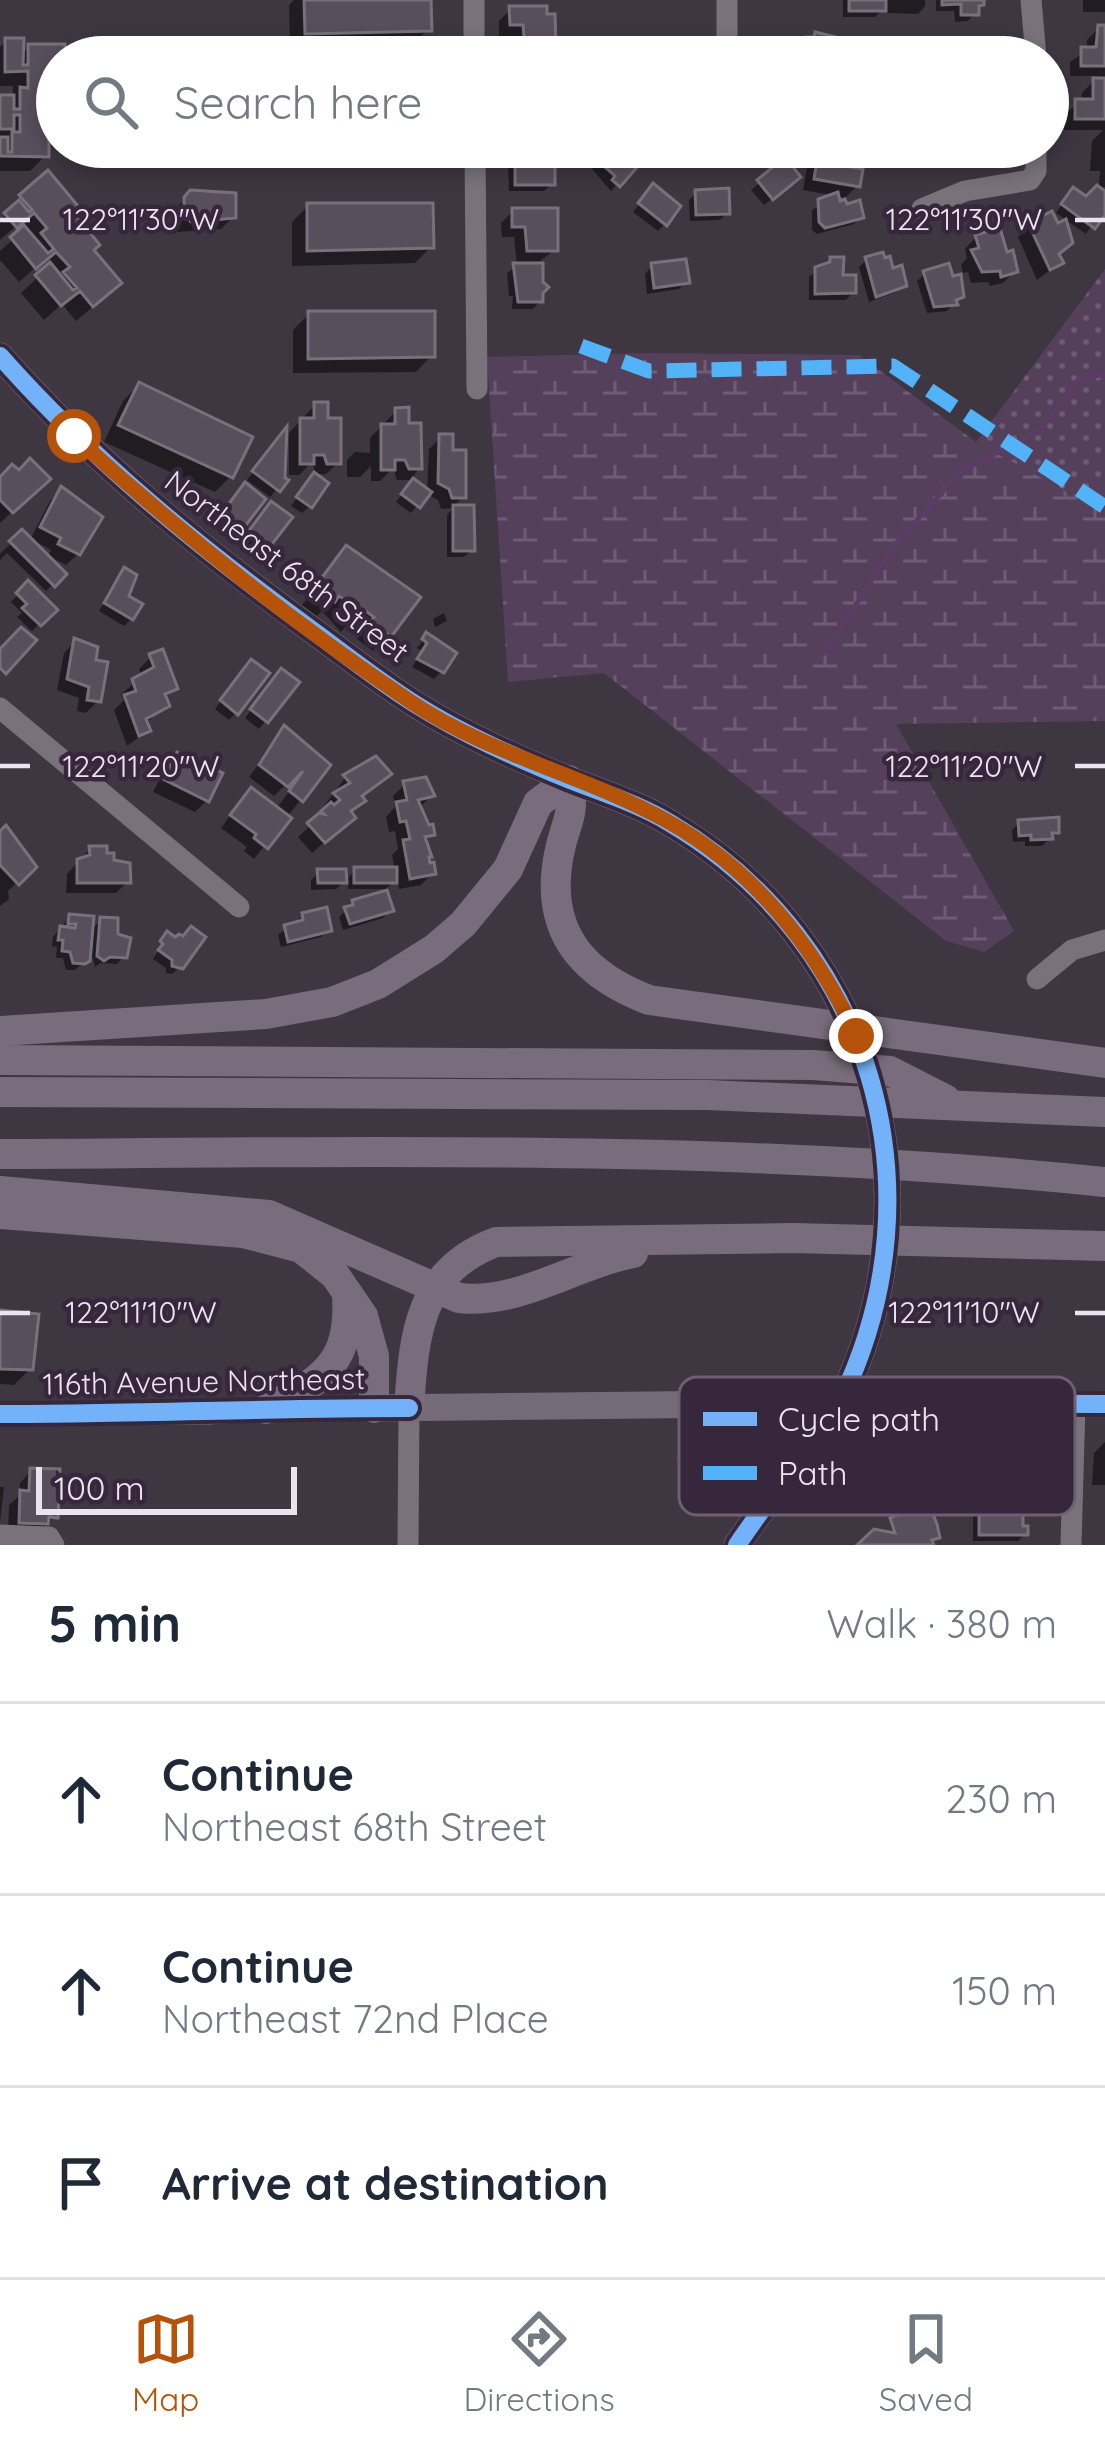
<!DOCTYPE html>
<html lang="en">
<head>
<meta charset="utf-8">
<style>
  body { margin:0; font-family:Quicksand,sans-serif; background:#f6f6f7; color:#1f2937 }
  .scale { position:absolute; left:36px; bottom:30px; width:261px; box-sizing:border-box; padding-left:12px; border:6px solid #ede3f0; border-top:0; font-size:33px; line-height:42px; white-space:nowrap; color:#ede3f0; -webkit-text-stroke:9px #37273c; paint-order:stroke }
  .stop { position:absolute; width:36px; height:36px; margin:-27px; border:9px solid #b45309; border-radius:50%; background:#fff }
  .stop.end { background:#b45309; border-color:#fff; box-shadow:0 3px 12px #0008 }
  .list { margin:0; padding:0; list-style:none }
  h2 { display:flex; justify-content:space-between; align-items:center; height:156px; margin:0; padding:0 48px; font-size:51px }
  h2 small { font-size:39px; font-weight:400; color:#747a83 }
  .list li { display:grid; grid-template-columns:78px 1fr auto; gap:36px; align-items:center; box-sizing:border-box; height:192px; padding:0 48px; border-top:3px solid #e0e1e3 }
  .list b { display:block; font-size:45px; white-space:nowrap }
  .list p { margin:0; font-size:39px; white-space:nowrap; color:#747a83 }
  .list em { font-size:39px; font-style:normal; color:#747a83 }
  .icon { flex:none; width:66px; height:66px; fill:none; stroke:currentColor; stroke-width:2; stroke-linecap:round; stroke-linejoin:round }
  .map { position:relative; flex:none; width:1105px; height:1545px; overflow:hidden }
  .search { position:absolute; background:#fff; box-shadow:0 6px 18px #0003; left:36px; right:36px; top:36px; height:132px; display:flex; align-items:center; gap:30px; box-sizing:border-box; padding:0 42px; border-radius:66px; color:#747a83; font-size:45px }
  .sheet { height:732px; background:#fff }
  nav { display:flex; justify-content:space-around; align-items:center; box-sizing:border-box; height:168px; border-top:3px solid #e0e1e3; background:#fff; font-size:33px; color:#747a83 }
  nav a { display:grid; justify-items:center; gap:6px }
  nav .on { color:#b45309 }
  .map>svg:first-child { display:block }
  .wetland { fill:url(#wetland-marsh) }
  .park { fill:url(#park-dots) }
  .water { fill:url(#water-waves) }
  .shadow { fill:#0007 }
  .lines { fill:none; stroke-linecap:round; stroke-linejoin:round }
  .stream { stroke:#5c3b67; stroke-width:4.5 }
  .building { fill:#584e5c; stroke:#78717b; stroke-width:3 }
  .minor { stroke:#79727b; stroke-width:21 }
  .major { stroke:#756b78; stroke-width:27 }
  .highway { stroke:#796c7c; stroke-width:30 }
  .quiet { stroke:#52b3f8; stroke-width:15; stroke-dasharray:30 15; stroke-linecap:butt }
  .cycleway-casing { stroke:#37273c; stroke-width:26 }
  .cycleway { stroke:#73b2f8; stroke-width:18 }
  .route { stroke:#b45309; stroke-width:15 }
  .ticks { fill:none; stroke:#ede3f0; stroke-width:4.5 }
  .labels { text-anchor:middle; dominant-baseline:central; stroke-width:9; stroke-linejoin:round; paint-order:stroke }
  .street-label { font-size:30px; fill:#ede3f0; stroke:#37273c }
  .key { fill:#37273c; stroke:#6e5f72; stroke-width:3 }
  .key-label { font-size:33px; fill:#ede3f0 }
  .ticks-label { font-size:30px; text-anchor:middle; fill:#ede3f0; stroke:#37273c; stroke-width:9; stroke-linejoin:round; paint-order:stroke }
</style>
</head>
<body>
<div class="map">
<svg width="1105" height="1545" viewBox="0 0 1105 1545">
  <defs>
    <pattern id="wetland-marsh" width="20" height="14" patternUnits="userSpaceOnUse" patternTransform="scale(3)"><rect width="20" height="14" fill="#55405c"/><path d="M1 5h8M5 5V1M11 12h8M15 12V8" fill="none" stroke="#6e5b74"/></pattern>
    <pattern id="park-dots" width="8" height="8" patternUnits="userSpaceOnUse" patternTransform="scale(3)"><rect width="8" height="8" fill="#55405c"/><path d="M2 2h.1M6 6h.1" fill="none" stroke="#6e5b74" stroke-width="1.8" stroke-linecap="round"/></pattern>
    <pattern id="water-waves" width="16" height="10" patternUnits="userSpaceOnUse" patternTransform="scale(3)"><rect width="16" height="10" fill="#5c3b67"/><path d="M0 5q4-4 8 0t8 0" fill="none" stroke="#74577d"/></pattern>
  </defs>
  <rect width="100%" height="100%" fill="#3e3641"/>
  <path class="wetland" d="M646 353 859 355 976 442 1105 513V721L896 724 1014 931 984 952 946 941 604 673 508 682 487 357Z"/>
  <path class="park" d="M1105 269V513L976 442Z"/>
  <path class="water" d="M687 1441C712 1440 729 1450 732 1475L726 1482C702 1482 690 1479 676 1458Z"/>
  <g class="shadow">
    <path d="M294 0H428V29L412 46 290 48 289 5Z"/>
    <path d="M843 0H925V6L918 14 887 13V5L875 17H843Z"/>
    <path d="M936 0H980L981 4 968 21 955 22 954 11H936Z"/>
    <rect x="1083" y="0" width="22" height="12"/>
    <path d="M511 9 553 47 543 57H514L512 36H499V21Z"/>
    <path d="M1099 28H1105V187H1099L1100 171H1090L1092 141 1103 130H1064V114L1081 102 1082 93 1098 76H1070V62L1087 50V40Z"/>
    <path d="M807 39 837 57H795V51Z"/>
    <path d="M6 41 20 56 29 47 62 57H57L54 134 46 142V155L30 171H0V98H13V86H0V47Z"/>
    <path d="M291 147H420L413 154 291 157Z"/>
    <path d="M612 147 635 164 611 191 592 169Z"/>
    <path d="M815 147H845L847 170 857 186 845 198 836 196 838 204 861 217 854 224 817 234 812 230V210L836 196 803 190 810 152Z"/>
    <path d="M875 147H902L887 160Z"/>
    <path d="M917 147H945L937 155H917Z"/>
    <path d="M962 147H986L977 159H963Z"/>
    <path d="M516 153 552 184 544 191H509L508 160Z"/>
    <path d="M785 161 790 184 764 205 751 190Z"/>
    <path d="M696 193 727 213 720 220 690 221 689 200Z"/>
    <path d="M646 195 665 224 658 231 633 212Z"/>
    <path d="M188 196 233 217 221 229 178 232 174 228 176 208Z"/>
    <path d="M21 197 68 212 90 250 102 299 76 321 62 304 44 320 21 293 44 271 38 265 19 282 0 260V251L21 232 16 226 0 240V221Z"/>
    <path d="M1066 198H1105V205L1086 234 1056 213Z"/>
    <path d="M308 206 431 247 415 263 292 266V222Z"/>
    <path d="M513 211 556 249 540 261V301L533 309H512L513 296H509L507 273 517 266 514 237H502L501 223Z"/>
    <path d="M1030 225 1060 263 1037 280 1018 237Z"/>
    <path d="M976 237 1015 271 1003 283 990 286 988 282 971 283 968 272 963 273 961 265 967 258 965 249Z"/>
    <path d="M831 260 853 292 846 300H809V277Z"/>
    <path d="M867 260 903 285 896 292 869 302 859 267Z"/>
    <path d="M652 266 686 282 679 289 647 294 645 274Z"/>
    <path d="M925 274 961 296 947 311 927 313 917 281Z"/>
    <path d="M309 314 432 355 416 372 293 373V330Z"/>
    <path d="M139 385 231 476 215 492 104 442 123 401Z"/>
    <path d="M315 405 325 421 338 463 326 474H316L313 465H309L299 475H289V433Z"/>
    <path d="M396 411 406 426 419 468 411 480H397L394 471H390L380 481H371V466L360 477H347V460L355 452 370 453V438Z"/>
    <path d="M280 437 284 481 270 497 247 480Z"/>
    <path d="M441 437 463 497 452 508H471L472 550 464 557H447V515L453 508 441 509 438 500 427 494 411 513 396 502 406 489 427 492 429 449Z"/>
    <path d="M47 479 0 523V481Z"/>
    <path d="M307 484 310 506 302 513 291 506Z"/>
    <path d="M62 489 78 554 66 565 48 556 51 550 31 539 63 574 46 591 7 553 0 560V554L22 533 30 540 50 501Z"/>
    <path d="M238 493 262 499 233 535 217 522Z"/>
    <path d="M264 512 267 546 260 554 243 541Z"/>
    <path d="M346 549 389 635 373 651 357 639 360 635 347 625 341 632 322 611 317 616 302 605Z"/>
    <path d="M125 571 131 619 124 626 99 611Z"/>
    <path d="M28 584 54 610 32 631 17 617 22 613 11 602Z"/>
    <path d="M444 613 447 621 435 627 433 619Z"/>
    <path d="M427 636 442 671 434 679 412 667 422 651 417 648Z"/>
    <path d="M75 641 98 701 86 713 77 711 79 698 57 690 64 653Z"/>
    <path d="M151 657 174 688 164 699 166 705 145 724 148 731 127 746 114 710 124 700 121 694 142 677 139 669Z"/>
    <path d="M244 670 236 713 229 720 215 709Z"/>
    <path d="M274 679 296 682 259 729 245 718Z"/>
    <path d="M285 729 327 766 254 859 244 851 247 847 221 828 240 802 276 809 291 789 285 785 274 796 249 777Z"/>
    <path d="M177 755 207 800 195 812 153 792 166 767Z"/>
    <path d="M376 760 359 797 362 800 349 814 352 818 312 853 298 837 327 810 324 806 345 778Z"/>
    <path d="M405 784 432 795 418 809 432 834 424 842 433 873 421 885 399 889 397 878 386 889H348V878L356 870H395L392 855 398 849 395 831 389 832 386 817 395 807 393 796Z"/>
    <path d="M1019 823 1056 832 1042 846H1025V841L1013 842 1012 830Z"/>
    <path d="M0 835 33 867 8 891 9 899 0 906Z"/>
    <path d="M90 849 128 881 116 893H66L67 874Z"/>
    <path d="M319 872 344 882 336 889 311 890V880Z"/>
    <path d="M354 903 390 910 383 918 343 930 339 917Z"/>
    <path d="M303 916 328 930 321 937 281 947 278 935Z"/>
    <path d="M70 917 90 931 101 920 124 956 117 964 100 963 95 967 92 955 75 970H66L63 958H56L57 947 52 946 53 937Z"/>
    <path d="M168 935 182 939 180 967 172 974 166 973V968L153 959Z"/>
    <path d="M0 1313 31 1368 14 1385 0 1384Z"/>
    <path d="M1105 1442V1485H1092L1094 1453Z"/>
    <path d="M31 1471 55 1516 43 1528 8 1534 9 1505 19 1496 20 1483Z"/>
    <path d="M983 1478 1023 1500 1013 1511 1025 1534 1018 1541H973V1515L981 1507H976V1485Z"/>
    <path d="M0 1487H4L0 1523Z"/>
  </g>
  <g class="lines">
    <path class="stream" d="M819 661 896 543 961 472 1040 430 1079 378 1105 375"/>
  </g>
  <g class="building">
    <path d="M304 0H431L432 31 305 34Z"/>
    <rect x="849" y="0" width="37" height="11"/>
    <path d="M942 0H984V5L979 6V15H961V4L942 5Z"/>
    <path d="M509 6H547V14H555L556 48 525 49 523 25H510Z"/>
    <path d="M1098 25H1105V66H1081V47H1096Z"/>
    <path d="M815 32 836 37 840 57H806V37H814Z"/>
    <path d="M5 38H24L23 65H28V44H65V57H57V135H49V157L0 156V137H8V152H12V132H20V115H14V129H0V95H14V109H20V87L28 88V71L5 72Z"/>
    <path d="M1093 78H1105V119H1075V99H1093Z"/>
    <path d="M609 147H618L640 164 620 187 612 180 615 176 597 160Z"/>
    <path d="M819 147H847L850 167 863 169 860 187 814 179Z"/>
    <path d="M515 150H547V156L555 161V185H515Z"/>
    <path d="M785 157 801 177 773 200 757 180Z"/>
    <path d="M48 170 78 206 72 211 100 245 94 250 122 283 93 307 80 291 61 306 35 275 50 262 73 290 77 288 63 272 70 267 56 252 36 269 10 237 24 225 48 253 54 249 41 233 47 228 34 213 17 228 4 213 19 200 29 212 32 210 19 195Z"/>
    <path d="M653 183 681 206 667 226 638 203Z"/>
    <path d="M1097 185 1105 191V215L1095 229 1061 204 1073 187 1086 196Z"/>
    <path d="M729 188 730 214 696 215 695 190Z"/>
    <path d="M190 190 236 193V218L191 222 184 215V197Z"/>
    <path d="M838 192 840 201 845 199 847 204 860 200 864 218 825 228 819 222 818 199Z"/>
    <path d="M307 203H433L434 248 307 251Z"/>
    <path d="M512 208H558V251H527L525 227H512Z"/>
    <path d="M1052 211 1058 223 1066 219 1073 243 1059 254 1064 263 1050 270 1028 223Z"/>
    <path d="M1000 228 1007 252 1013 250 1018 272 1001 277 1000 271 982 272 971 250 979 248 975 235Z"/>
    <path d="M883 252 885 258 890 256 893 268 902 265 907 286 876 297 865 257Z"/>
    <path d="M830 257H844L843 275H856V293L815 294V267L830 262Z"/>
    <path d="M686 259 690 283 654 288 651 263Z"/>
    <path d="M513 263H543V282L549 287 543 293V302H518Z"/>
    <path d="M949 263 953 276 961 274 964 297 956 300 958 305 934 307 923 271Z"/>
    <path d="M308 311H435V357L308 359Z"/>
    <path d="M139 382 253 437 233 478 118 425Z"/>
    <path d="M314 402H328V418H341V464H327L324 455H314V464H300V418H314Z"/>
    <path d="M409 407V423H421L422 469H409L405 460H395V470H381V424H395V408Z"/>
    <path d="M287 426 285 478 289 480 280 492 252 471Z"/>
    <path d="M439 434H453V450H466V498H452L449 489 438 483Z"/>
    <path d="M30 458 51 479 13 513 0 500V477L12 464 19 470Z"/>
    <path d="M314 472 329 483 312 508 296 497Z"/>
    <path d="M413 478 432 492 420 508 401 494Z"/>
    <path d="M245 482 266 499 243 529 222 513Z"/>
    <path d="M61 486 103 517 80 555 58 544 61 538 40 527Z"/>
    <path d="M271 501 293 517 269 548 248 532Z"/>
    <path d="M453 505H474L475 551H453Z"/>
    <path d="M22 529 67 574 55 587 9 541Z"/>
    <path d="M346 545 421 597 391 637 370 622 374 617 364 610 359 618 344 607 348 602 339 596 335 602 315 587Z"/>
    <path d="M124 567 137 575 129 596 143 604 133 620 104 603Z"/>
    <path d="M28 580 58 610 41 626 22 608 27 604 16 593Z"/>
    <path d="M21 627 37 640 6 674 0 668V649Z"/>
    <path d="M426 632 457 653 444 673 417 659 427 643 422 639Z"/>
    <path d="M74 638 98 647 96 660 108 662 101 702 87 700 89 687 67 679Z"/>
    <path d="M163 649 178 689 165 694 170 706 146 719 151 731 139 736 124 695 136 691 132 679 154 667 149 654Z"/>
    <path d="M251 659 270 673 238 715 220 700Z"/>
    <path d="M281 668 300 682 268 723 250 709Z"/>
    <path d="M284 725 331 765 303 802 289 791 303 771 288 787 259 765Z"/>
    <path d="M177 752 223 773 209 802 163 779Z"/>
    <path d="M376 756 392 774 362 796 366 801 351 811 356 818 325 843 307 823 319 813 324 814 321 811 331 802 334 805 340 800 333 793 350 783 343 775Z"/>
    <path d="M426 777 435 796 418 800 429 825 433 824 435 835 425 837 432 857H429L430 863 434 862 436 874 410 879 403 840 410 839 406 821 400 822 396 802 407 800 403 781Z"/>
    <path d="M251 787 292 818 268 849 254 838 256 834 230 815Z"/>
    <path d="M1059 817V833H1052L1053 839 1031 840V835L1019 836 1018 820Z"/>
    <path d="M6 825 37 867 19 885 0 865V831Z"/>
    <path d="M89 846H107V853H114V860L130 863 131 883H77V859L90 855Z"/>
    <rect x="354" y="867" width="43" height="16"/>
    <path d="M317 869H346L347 883H318Z"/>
    <path d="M387 890 394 911 350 924 344 907 353 905 352 900Z"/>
    <path d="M327 907 332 931 288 942 284 925 303 920 302 913Z"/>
    <path d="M69 914 94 916 90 961 85 964 73 963 70 952 62 951 63 940H58L60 926 75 928 76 924H68Z"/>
    <path d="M100 917 118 918V934L131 938 127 958 110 957 104 961 97 956Z"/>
    <path d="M191 926 206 937 183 969 172 966V960L158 950 163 944 160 941 167 931 175 937 179 934 183 936Z"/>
    <path d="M0 1310 39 1314 33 1370 0 1369Z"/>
    <path d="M30 1468 60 1469 58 1518 49 1517 48 1524 19 1523 20 1490 29 1491Z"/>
    <path d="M923 1505H929L937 1524 940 1538 932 1540 934 1545H857L874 1529 895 1533 890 1518 906 1511V1507Z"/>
    <path d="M979 1505 1023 1508V1526H1028V1535H979Z"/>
  </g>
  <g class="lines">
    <g class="minor">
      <path d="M474 0V57"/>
      <path d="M727 0V57"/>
      <path d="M1031 0 1036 57"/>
      <path d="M475 147 477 389"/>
      <path d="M922 209 965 191 1030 180 1036 171V147"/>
      <path d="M0 708 239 907"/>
      <path d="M1037 979 1072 950 1105 940"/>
      <path d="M840 1403 1105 1404"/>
      <path d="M0 1414H209L266 1409 374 1408"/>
      <path d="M0 1535 49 1537 54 1545"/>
      <path d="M408 1545 409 1408"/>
      <path d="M1071 1545 1075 1404"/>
    </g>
    <g class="major">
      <path d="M0 356C93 461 200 548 312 630 346 655 380 682 415 704 464 735 517 758 570 780 603 793 639 804 670 823 871 942 943 1187 842 1398 833 1416 818 1433 806 1449 783 1481 759 1513 737 1545"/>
      <path d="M374 1408 840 1403"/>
      <path d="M713 1410C763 1427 776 1451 761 1503"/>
    </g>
    <g class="highway">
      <path d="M0 1031 266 1014 332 1002 378 984 434 949 463 924 508 869 538 803 569 780C575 820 566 818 559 854 544 930 581 974 649 1000L1105 1063"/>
      <path d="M0 1060 813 1065 890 1071 945 1099"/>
      <path d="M0 1092 708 1095 1105 1112"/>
      <path d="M0 1154C369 1152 738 1144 1105 1182"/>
      <path d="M0 1191 269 1215 459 1298C519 1305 575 1264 633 1253"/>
      <path d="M0 1214 243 1233 301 1248 335 1275 363 1316 374 1356V1408"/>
      <path d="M409 1408C414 1336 418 1271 496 1242L793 1238 1105 1246"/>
      <path d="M266 1409C323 1380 351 1364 347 1295"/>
    </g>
    <path class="quiet" d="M581 346 649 371 893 366 1105 507"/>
    <defs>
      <g id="cycleway">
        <path d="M0 356C93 461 200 548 312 630 346 655 380 682 415 704 464 735 517 758 570 780 603 793 639 804 670 823 871 942 943 1187 842 1398 833 1416 818 1433 806 1449 783 1481 759 1513 737 1545"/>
        <path d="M840 1403 1105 1404"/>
        <path d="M0 1414C137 1414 272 1408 409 1408"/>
      </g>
    </defs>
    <use href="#cycleway" class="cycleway-casing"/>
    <use href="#cycleway" class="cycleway"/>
  </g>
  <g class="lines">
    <path class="route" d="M74 436C179 532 292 622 411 702 490 755 584 775 667 821 753 869 816 947 856 1036"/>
  </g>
  <path class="ticks" d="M0 220H30M1075 220H1105M0 766H30M1075 766H1105M0 1313H30M1075 1313H1105"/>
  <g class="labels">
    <g class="street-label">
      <text transform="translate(287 566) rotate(37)">Northeast 68th Street</text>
      <text transform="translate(204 1381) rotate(-1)">116th Avenue Northeast</text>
    </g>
  </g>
  <rect x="679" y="1377" width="396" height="138" rx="18" class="key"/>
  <rect x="703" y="1412" width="54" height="14" fill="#73b2f8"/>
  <rect x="703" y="1466" width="54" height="14" fill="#52b3f8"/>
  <g class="key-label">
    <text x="778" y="1431">Cycle path</text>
    <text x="778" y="1485">Path</text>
  </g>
  <g class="ticks-label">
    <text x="964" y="230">122°11'30"W</text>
    <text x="141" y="230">122°11'30"W</text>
    <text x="964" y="777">122°11'20"W</text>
    <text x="141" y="777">122°11'20"W</text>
    <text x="964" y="1323">122°11'10"W</text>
    <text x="141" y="1323">122°11'10"W</text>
  </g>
</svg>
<div class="scale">100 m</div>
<div class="stop" style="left:74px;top:436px"></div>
<div class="stop end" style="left:856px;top:1036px"></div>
<div class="search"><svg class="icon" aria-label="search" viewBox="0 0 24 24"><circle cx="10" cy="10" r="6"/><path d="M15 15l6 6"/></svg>Search here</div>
</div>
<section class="sheet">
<h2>5 min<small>Walk · 380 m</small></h2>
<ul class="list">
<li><svg class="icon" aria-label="ahead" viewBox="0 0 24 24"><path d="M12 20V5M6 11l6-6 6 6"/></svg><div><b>Continue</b><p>Northeast 68th Street</p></div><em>230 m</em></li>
<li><svg class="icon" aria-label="ahead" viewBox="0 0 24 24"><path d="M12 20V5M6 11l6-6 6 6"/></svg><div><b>Continue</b><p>Northeast 72nd Place</p></div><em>150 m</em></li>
<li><svg class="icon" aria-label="arrive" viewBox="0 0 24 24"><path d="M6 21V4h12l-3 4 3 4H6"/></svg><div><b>Arrive at destination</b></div></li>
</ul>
</section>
<nav>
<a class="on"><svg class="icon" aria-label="map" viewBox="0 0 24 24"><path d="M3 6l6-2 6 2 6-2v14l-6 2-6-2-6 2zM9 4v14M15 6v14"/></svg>Map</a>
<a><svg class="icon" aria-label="directions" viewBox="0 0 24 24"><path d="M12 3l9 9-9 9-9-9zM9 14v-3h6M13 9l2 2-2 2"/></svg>Directions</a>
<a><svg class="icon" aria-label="saved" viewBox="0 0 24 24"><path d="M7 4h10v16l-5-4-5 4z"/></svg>Saved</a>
</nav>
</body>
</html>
